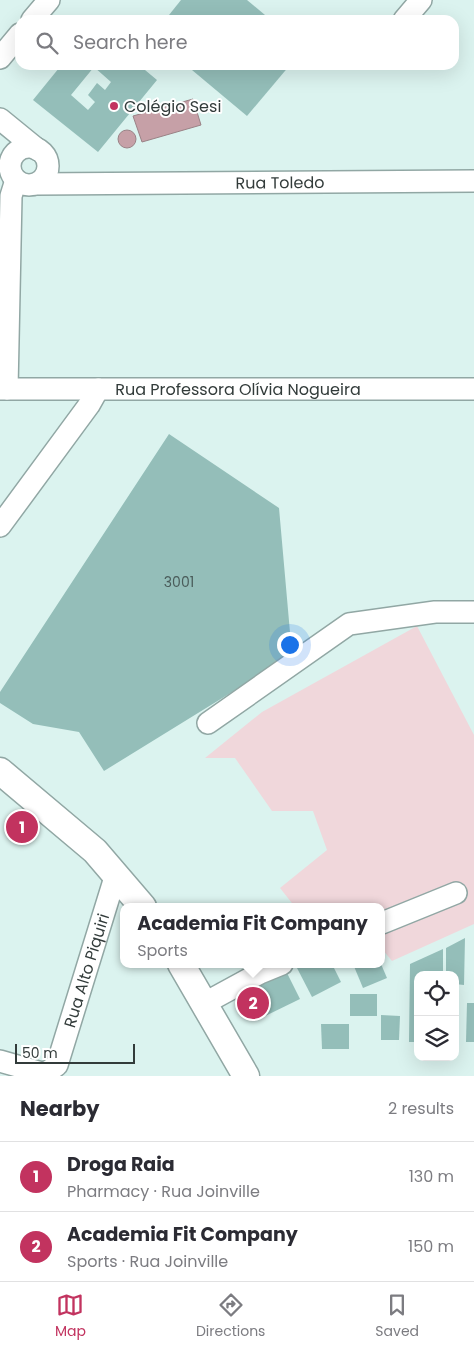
<!DOCTYPE html>
<html lang="en">
<head>
<meta charset="utf-8">
<style>
  body { margin:0; font-family:Poppins,sans-serif; background:#f2f2f3; color:#2b2b33 }
  .controls { position:absolute; right:15px; bottom:15px; display:grid; overflow:hidden; border-radius:10px; box-shadow:0 5px 20px #0002 }
  .controls button { width:45px; height:45px; display:grid; place-items:center; padding:0; border:0; border-bottom:1px solid #e1e1e2; background:#fff; color:#2b2b33; font:25px sans-serif }
  .scale { position:absolute; left:15px; bottom:12px; width:120px; box-sizing:border-box; padding-left:5px; border:2px solid #323b3a; border-top:0; font-size:14px; line-height:18px; white-space:nowrap; color:#323b3a; -webkit-text-stroke:4px #fff; paint-order:stroke }
  .you { position:absolute; left:289px; top:644px; width:18px; height:18px; margin:-12px; border:4px solid #fff; border-radius:50%; background:#1a73e8; box-shadow:0 0 0 8px #1a73e833 }
  .badge { display:grid; place-items:center; width:32px; height:32px; border-radius:50%; background:#c2335f; color:#fff; font-size:16px; font-weight:700 }
  .pin { position:absolute; translate:-50% -50%; border:2px solid #fff; box-shadow:0 1px 5px #0006 }
  .popup { position:absolute; left:120px; top:903px; width:265px; height:65px; box-sizing:border-box; display:grid; place-content:center; border-radius:10px; background:#fff; filter:drop-shadow(0 1px 4px #0005); font-size:16px; white-space:nowrap; color:#7c7c81 }
  .popup b { font-size:19px; color:#2b2b33 }
  .popup::after { content:''; position:absolute; left:50%; top:100%; margin-left:-10px; border:10px solid transparent; border-top-color:#fff }
  .list { margin:0; padding:0; list-style:none }
  h2 { display:flex; justify-content:space-between; align-items:center; height:65px; margin:0; padding:0 20px; font-size:21px }
  h2 small { font-size:16px; font-weight:400; color:#7c7c81 }
  .list li { display:grid; grid-template-columns:32px 1fr auto; gap:15px; align-items:center; box-sizing:border-box; height:70px; padding:0 20px; border-top:1px solid #e1e1e2 }
  .list b { display:block; font-size:19px; white-space:nowrap }
  .list p { margin:0; font-size:16px; white-space:nowrap; color:#7c7c81 }
  .list em { font-size:16px; font-style:normal; color:#7c7c81 }
  .icon { flex:none; width:28px; height:28px; fill:none; stroke:currentColor; stroke-width:2; stroke-linecap:round; stroke-linejoin:round }
  .map { position:relative; flex:none; width:474px; height:1076px; overflow:hidden }
  .search { position:absolute; background:#fff; box-shadow:0 5px 20px #0002; left:15px; right:15px; top:15px; height:55px; display:flex; align-items:center; gap:12px; box-sizing:border-box; padding:0 18px; border-radius:15px; color:#7c7c81; font-size:19px }
  .sheet { height:205px; background:#fff }
  nav { display:flex; justify-content:space-around; align-items:center; box-sizing:border-box; height:70px; border-top:1px solid #e1e1e2; background:#fff; font-size:14px; color:#7c7c81 }
  nav a { display:grid; justify-items:center; gap:2px }
  nav .on { color:#c2335f }
  .map>svg:first-child { display:block }
  .green { fill:#f0d7db }
  .water { fill:#c6a0a7; stroke:#9a8286 }
  .building { fill:#94beb9; fill-rule:evenodd }
  .lines { fill:none; stroke-linecap:round; stroke-linejoin:round }
  .minor-casing { stroke:#91a7a4; stroke-width:24 }
  .major-casing { stroke:#91a7a4; stroke-width:29 }
  .minor { stroke:#fff; stroke-width:21 }
  .major { stroke:#fff; stroke-width:26 }
  .poi-dot { fill:#c2335f; stroke:#fff; stroke-width:2 }
  .labels { text-anchor:middle; dominant-baseline:central; stroke-width:4; stroke-linejoin:round; paint-order:stroke }
  .number-label { font-size:14px; fill:#4a5c5a }
  .poi-label { font-size:16px; fill:#323b3a; stroke:#fff; text-anchor:start }
  .street-label { font-size:16px; fill:#323b3a; stroke:#fff }
</style>
</head>
<body>
<div class="map">
<svg width="474" height="1076" viewBox="0 0 474 1076">
  <rect width="100%" height="100%" fill="#dbf3ef"/>
  <path class="green" d="M417 626 474 735V924L392 961 382 949V907H295L280 888 327 850 313 811H272L235 758H205L262 712Z"/>
  <g class="water">
    <path d="M193 99 201 125 142 142 133 116Z"/>
    <circle cx="127" cy="139" r="9"/>
  </g>
  <g class="building">
    <path d="M181 0H247L271 20H165Z"/>
    <path d="M57 65H139L157 80 98 152 33 100 59 68 56 66ZM94 67 111 82 105 90 97 83 88 95 95 102 88 110 71 95Z"/>
    <path d="M186 65H290L247 116Z"/>
    <path d="M169 434 279 508 292 655 104 771 79 732 33 724 0 703V692Z"/>
    <path d="M465 938 464 985 455 984V975H446V948Z"/>
    <path d="M443 949V975H418V1042H409L410 964Z"/>
    <path d="M305 964H332L341 982 312 997 297 968Z"/>
    <path d="M353 964H381L387 978 363 988Z"/>
    <path d="M285 969 300 999 259 1019 244 989Z"/>
    <rect x="350" y="994" width="27" height="22"/>
    <path d="M467 1003H474V1042H466Z"/>
    <path d="M381 1015 400 1016 399 1040H381Z"/>
    <path d="M321 1024H349V1049H322Z"/>
  </g>
  <g class="lines">
    <defs>
      <g id="minor">
        <path d="M32 20 49 0"/>
        <path d="M404 20 421 0"/>
        <path d="M0 58 20 34"/>
        <path d="M0 119 38 150"/>
        <circle cx="29" cy="166" r="19"/>
        <path id="s1" d="M36 184 474 181"/>
        <path id="s2" d="M0 389H474"/>
        <path d="M7 389 11 196 16 180"/>
        <path d="M0 526 89 405 98 389"/>
        <path d="M208 723 349 624 435 612H474"/>
        <path d="M382 923 456 893"/>
        <path d="M205 1003 260 973 282 964"/>
        <path id="s3" d="M0 1061 42 1073 49 1071 57 1065 116 874"/>
      </g>
      <g id="major">
        <path d="M0 771 95 851 143 907"/>
        <path d="M181 964 246 1076"/>
      </g>
    </defs>
    <use href="#minor" class="minor-casing"/>
    <use href="#major" class="major-casing"/>
    <use href="#minor" class="minor"/>
    <use href="#major" class="major"/>
  </g>
  <circle class="poi-dot" cx="114" cy="106" r="5"/>
  <g class="labels">
    <g class="number-label">
      <text x="179" y="582">3001</text>
    </g>
    <g class="poi-label">
      <text x="124" y="106">Colégio Sesi</text>
    </g>
    <g class="street-label">
      <text stroke="none"><textPath href="#s1" startOffset="244">Rua Toledo</textPath></text>
      <text stroke="none"><textPath href="#s2" startOffset="238">Rua Professora Olívia Nogueira</textPath></text>
      <text stroke="none"><textPath href="#s3" startOffset="160">Rua Alto Piquiri</textPath></text>
    </g>
  </g>
</svg>
<div class="controls">
<button><svg class="icon" aria-label="locate" viewBox="0 0 24 24"><circle cx="12" cy="12" r="6"/><path d="M12 2v4M12 18v4M2 12h4M18 12h4"/></svg></button>
<button><svg class="icon" aria-label="layers" viewBox="0 0 24 24"><path d="M12 4l9 5-9 5-9-5zM3 14l9 5 9-5"/></svg></button>
</div>
<div class="scale">50 m</div>
<div class="you"></div>
<div class="pin badge" style="left:22px;top:827px">1</div>
<div class="pin badge" style="left:253px;top:1003px">2</div>
<div class="popup"><b>Academia Fit Company</b>Sports</div>
<div class="search"><svg class="icon" aria-label="search" viewBox="0 0 24 24"><circle cx="10" cy="10" r="6"/><path d="M15 15l6 6"/></svg>Search here</div>
</div>
<section class="sheet">
<h2>Nearby<small>2 results</small></h2>
<ul class="list">
<li><span class="badge">1</span><div><b>Droga Raia</b><p>Pharmacy · Rua Joinville</p></div><em>130 m</em></li>
<li><span class="badge">2</span><div><b>Academia Fit Company</b><p>Sports · Rua Joinville</p></div><em>150 m</em></li>
</ul>
</section>
<nav>
<a class="on"><svg class="icon" aria-label="map" viewBox="0 0 24 24"><path d="M3 6l6-2 6 2 6-2v14l-6 2-6-2-6 2zM9 4v14M15 6v14"/></svg>Map</a>
<a><svg class="icon" aria-label="directions" viewBox="0 0 24 24"><path d="M12 3l9 9-9 9-9-9zM9 14v-3h6M13 9l2 2-2 2"/></svg>Directions</a>
<a><svg class="icon" aria-label="saved" viewBox="0 0 24 24"><path d="M7 4h10v16l-5-4-5 4z"/></svg>Saved</a>
</nav>
</body>
</html>
